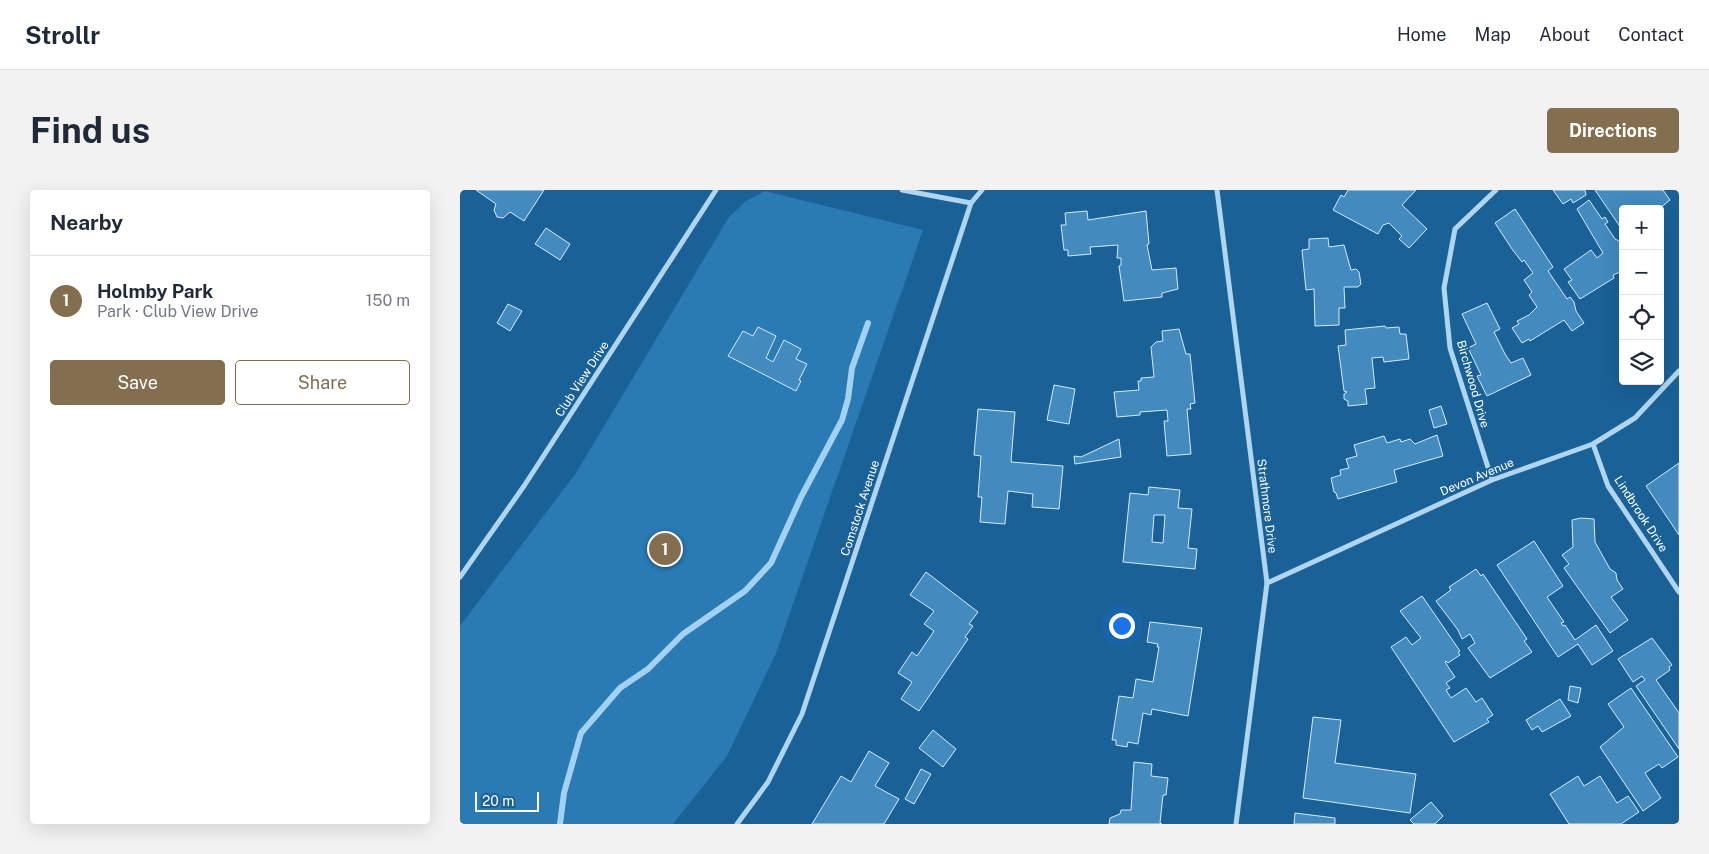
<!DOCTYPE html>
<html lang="en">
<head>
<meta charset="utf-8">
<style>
  body { margin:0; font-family:"Public Sans",sans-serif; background:#f2f2f3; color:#1f2937 }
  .controls { position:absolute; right:15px; top:15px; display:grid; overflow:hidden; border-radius:5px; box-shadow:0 5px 20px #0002 }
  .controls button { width:45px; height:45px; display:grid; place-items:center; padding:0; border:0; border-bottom:1px solid #e0e1e3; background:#fff; color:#1f2937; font:25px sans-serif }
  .scale { position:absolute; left:15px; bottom:12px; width:64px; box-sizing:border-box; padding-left:5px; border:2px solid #fff; border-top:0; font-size:14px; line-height:18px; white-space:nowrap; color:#fff; -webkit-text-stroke:4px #1a6197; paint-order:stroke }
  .you { position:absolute; left:661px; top:435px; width:18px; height:18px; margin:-12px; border:4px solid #fff; border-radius:50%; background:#1a73e8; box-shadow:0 0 0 8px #1a73e833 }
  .badge { display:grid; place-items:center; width:32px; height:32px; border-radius:50%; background:#846e50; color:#fff; font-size:16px; font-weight:700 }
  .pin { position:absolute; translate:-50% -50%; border:2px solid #fff; box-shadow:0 1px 5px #0006 }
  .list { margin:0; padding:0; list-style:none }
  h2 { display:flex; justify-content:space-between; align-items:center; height:65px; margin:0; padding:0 20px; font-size:21px }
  h2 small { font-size:16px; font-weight:400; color:#747a83 }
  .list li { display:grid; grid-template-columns:32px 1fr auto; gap:15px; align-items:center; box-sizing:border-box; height:90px; padding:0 20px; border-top:1px solid #e0e1e3 }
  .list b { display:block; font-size:19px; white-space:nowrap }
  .list p { margin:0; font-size:16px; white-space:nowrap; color:#747a83 }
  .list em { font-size:16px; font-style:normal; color:#747a83 }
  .actions { display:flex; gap:10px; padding:15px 20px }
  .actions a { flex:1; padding:11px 0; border:1px solid #846e50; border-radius:5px; text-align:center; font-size:18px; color:#846e50 }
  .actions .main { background:#846e50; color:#fff }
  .icon { flex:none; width:28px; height:28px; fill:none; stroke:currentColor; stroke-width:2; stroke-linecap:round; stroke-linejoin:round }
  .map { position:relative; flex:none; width:1219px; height:634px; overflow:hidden; border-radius:5px }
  header { display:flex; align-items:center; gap:30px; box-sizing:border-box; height:70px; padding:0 25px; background:#fff; border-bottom:1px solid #e0e1e3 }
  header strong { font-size:24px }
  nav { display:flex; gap:28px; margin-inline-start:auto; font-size:18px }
  .intro { display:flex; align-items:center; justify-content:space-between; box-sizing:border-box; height:120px; padding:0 30px }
  h1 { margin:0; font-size:35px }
  .button { padding:12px 22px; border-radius:5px; background:#846e50; color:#fff; font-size:18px; font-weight:700 }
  main { display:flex; gap:30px; padding:0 30px }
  aside { flex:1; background:#fff; border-radius:5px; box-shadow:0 5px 20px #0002 }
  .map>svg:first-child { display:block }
  .green { fill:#2a7ab4 }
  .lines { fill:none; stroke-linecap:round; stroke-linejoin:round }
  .stream { stroke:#a2d1f2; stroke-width:6 }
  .building { fill:#438abe; stroke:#d6ebfb; fill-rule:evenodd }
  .street { stroke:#afd5f0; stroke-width:5 }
  .labels { text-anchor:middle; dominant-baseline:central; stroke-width:4; stroke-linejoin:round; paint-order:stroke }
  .street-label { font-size:12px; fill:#fff; stroke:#1a6197 }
</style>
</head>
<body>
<header>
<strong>Strollr</strong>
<nav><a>Home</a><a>Map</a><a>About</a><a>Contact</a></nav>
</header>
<div class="intro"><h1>Find us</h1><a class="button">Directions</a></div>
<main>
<aside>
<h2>Nearby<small></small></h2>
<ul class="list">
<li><span class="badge">1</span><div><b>Holmby Park</b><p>Park · Club View Drive</p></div><em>150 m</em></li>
</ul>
<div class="actions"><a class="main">Save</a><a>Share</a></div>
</aside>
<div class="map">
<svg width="1219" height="634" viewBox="0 0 1219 634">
  <rect width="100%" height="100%" fill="#1a6197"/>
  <path class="green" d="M305 1 463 40 316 463 267 566 213 634H0V436L116 283 269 27 286 11Z"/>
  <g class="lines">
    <path class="stream" d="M100 634 104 603 121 543 160 498 188 479 223 444 285 401 311 373 341 307 382 230 388 209 392 178 408 133"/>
  </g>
  <g class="building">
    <path d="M16 0H84L64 31 50 22 43 28 37 27 34 20 36 14Z"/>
    <path d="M888 0H956L942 15 967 39 949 58 939 49 942 46 929 33 923 35 918 44 873 20 881 5 884 7Z"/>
    <path d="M1093 0H1125L1126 5 1113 13 1111 9 1103 14Z"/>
    <path d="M1135 0H1203L1210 10 1199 19H1163V41Z"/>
    <path d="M1129 10 1142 29 1145 27 1148 32 1145 34 1155 49 1161 52 1163 69 1160 82 1153 85 1154 88 1120 109 1108 92 1112 90 1104 79 1131 60 1137 68 1143 63 1117 19Z"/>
    <path d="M1055 19 1093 77 1088 81 1107 109 1110 107 1114 112 1116 121 1124 133 1112 141 1104 130 1070 151 1069 149 1062 153 1052 138 1059 134 1057 131 1069 125 1077 117 1069 105 1072 102 1064 90 1073 83 1064 70 1062 72 1052 59 1035 33Z"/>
    <path d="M627 21 628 30 686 21 689 54 687 55 692 80 716 78 718 99 702 103V107L664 111 659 76 661 75V68H657L658 55 630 57 631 64 608 66V60H604L601 35H606L605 23Z"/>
    <path d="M86 38 110 54 100 70 75 54Z"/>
    <path d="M868 48 869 57 884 55 891 80 896 79 899 82 901 94 898 97H884L885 118H879V135L855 136 854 99 846 100 842 60 849 59V49Z"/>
    <path d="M1027 113 1040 139 1034 142 1045 164 1051 173 1063 168 1071 185 1027 206 1017 186 1021 185 1008 158 1016 154 1002 124Z"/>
    <path d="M48 114 62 121 50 141 37 133Z"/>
    <path d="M925 136 926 138 939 137 940 144H946L949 169 924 172 923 167 912 168 915 198 905 199 907 214 888 216V211L884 209V204L887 202 884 201 878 156 886 155 885 140Z"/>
    <path d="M298 137 316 146 306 168 313 172 324 150 341 159 336 169 347 174 339 190 341 191 336 201 268 166 283 141 293 146Z"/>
    <path d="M719 139 726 164H730L735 213 730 214 731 219H727L731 264 707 266 704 231H708L707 220 680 222V225L657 227 654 202 679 200 678 191H681V188L694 187 691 157 696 152 703 151 702 141Z"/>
    <path d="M594 195 615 199 609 234 587 230Z"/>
    <path d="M981 216 987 234 974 238 969 220Z"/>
    <path d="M518 219 555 222 551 272 603 276 599 319 572 317 573 304 548 301 545 334 520 332 522 307H518L521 266 514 265Z"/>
    <path d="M977 245 983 266 934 280 937 292 878 309 876 303 874 302 871 288 881 285 880 280 889 278 886 269 897 266 894 255 924 246 927 253 940 249 941 252 950 249 955 254Z"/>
    <path d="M659 249 661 267 615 274 614 266 621 267Z"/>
    <path d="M1219 273V345L1186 296Z"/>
    <path d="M689 297 720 300 718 318 732 319 728 358 737 359 735 379 663 372 670 303 688 305ZM694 325H705L703 353 692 352Z"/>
    <path d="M1121 328 1134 329 1135 352 1150 379 1156 383 1157 390 1163 399 1151 407 1168 430 1150 443 1104 378 1109 374 1102 365 1113 357 1112 330Z"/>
    <path d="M1074 351 1103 396 1087 407 1104 432 1101 433 1103 436 1105 435 1115 450 1136 435 1153 461 1132 475 1118 454 1098 467 1037 375Z"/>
    <path d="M1016 379 1021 386 1023 384 1067 449 1064 451 1072 462 1030 488 1008 458 1015 453 1010 444 1002 449 998 440 976 411 991 400 989 397Z"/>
    <path d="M466 382 518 422 509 434 513 436 505 447 508 449 459 521 441 509 452 492 438 483 452 462 457 466 474 441 464 434 474 421 450 405Z"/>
    <path d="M962 406 1000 461 998 462 1000 465 988 473 986 471 985 472 995 487 986 493 990 498 986 500 991 508 1006 498 1016 512 1022 508 1033 525 1027 529 1029 532 994 552 931 457 946 447 952 455 961 448 940 421Z"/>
    <path d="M690 432 742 438 728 526 692 519 691 525 683 523 678 554 668 552 667 557 656 555V550H652L659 506 673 508 676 489 693 492 699 457H697L698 454 687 452Z"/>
    <path d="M1192 448 1212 475 1209 477 1210 480 1196 490 1219 523V559L1176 496 1185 490 1182 486 1173 492 1158 469Z"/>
    <path d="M1110 496 1121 498 1118 513 1108 510Z"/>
    <path d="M1171 498 1218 567 1202 578 1199 574 1185 583 1201 608 1183 621 1140 557 1164 537 1148 514Z"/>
    <path d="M1100 509 1111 526 1082 542 1078 536 1072 540 1066 530Z"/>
    <path d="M853 527 881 530 875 573 956 584 950 623 843 608Z"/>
    <path d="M473 540 496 559 483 577 459 558Z"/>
    <path d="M409 561 429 573 415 596 439 609 424 634H352L381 586 391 592Z"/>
    <path d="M674 572 692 574 691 586 708 588 706 605H703L700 633 702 634H649L650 628 660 624 661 620H671Z"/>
    <path d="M461 579 471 584 454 614 445 609Z"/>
    <path d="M1118 586 1124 596 1140 586 1157 613 1168 606 1179 622 1161 634H1109L1090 604Z"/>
    <path d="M971 612 983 626 975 634H954L950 630Z"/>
    <path d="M835 623 875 628V634H834Z"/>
  </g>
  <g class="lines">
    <g class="street">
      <path d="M442 0 511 13"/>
      <path d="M757 0 807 393 776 634"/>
      <path d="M1133 254 1148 296 1219 402"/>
      <path d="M1032 290 990 158 984 98 995 39 1036 0"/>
      <path d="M0 387 64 296 256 0"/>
      <path d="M807 393 1032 290 1133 254 1175 228 1219 181"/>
      <path d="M277 634 308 592 342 524 511 13 522 0"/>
    </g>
  </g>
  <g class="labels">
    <g class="street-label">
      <text transform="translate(122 189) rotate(-57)">Club View Drive</text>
      <text transform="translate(1013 194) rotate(74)">Birchwood Drive</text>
      <text transform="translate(1017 287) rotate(-23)">Devon Avenue</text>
      <text transform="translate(807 316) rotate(83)">Strathmore Drive</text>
      <text transform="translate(400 318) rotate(-72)">Comstock Avenue</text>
      <text transform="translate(1181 324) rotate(57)">Lindbrook Drive</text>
    </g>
  </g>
</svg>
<div class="controls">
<button>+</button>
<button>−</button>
<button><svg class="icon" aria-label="locate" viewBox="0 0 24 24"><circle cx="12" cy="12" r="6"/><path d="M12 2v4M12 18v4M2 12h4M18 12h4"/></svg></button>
<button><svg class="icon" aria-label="layers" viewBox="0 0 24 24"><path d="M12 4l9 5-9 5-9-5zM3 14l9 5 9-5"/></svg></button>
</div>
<div class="scale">20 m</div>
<div class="you"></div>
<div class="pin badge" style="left:205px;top:359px">1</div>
</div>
</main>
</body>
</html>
